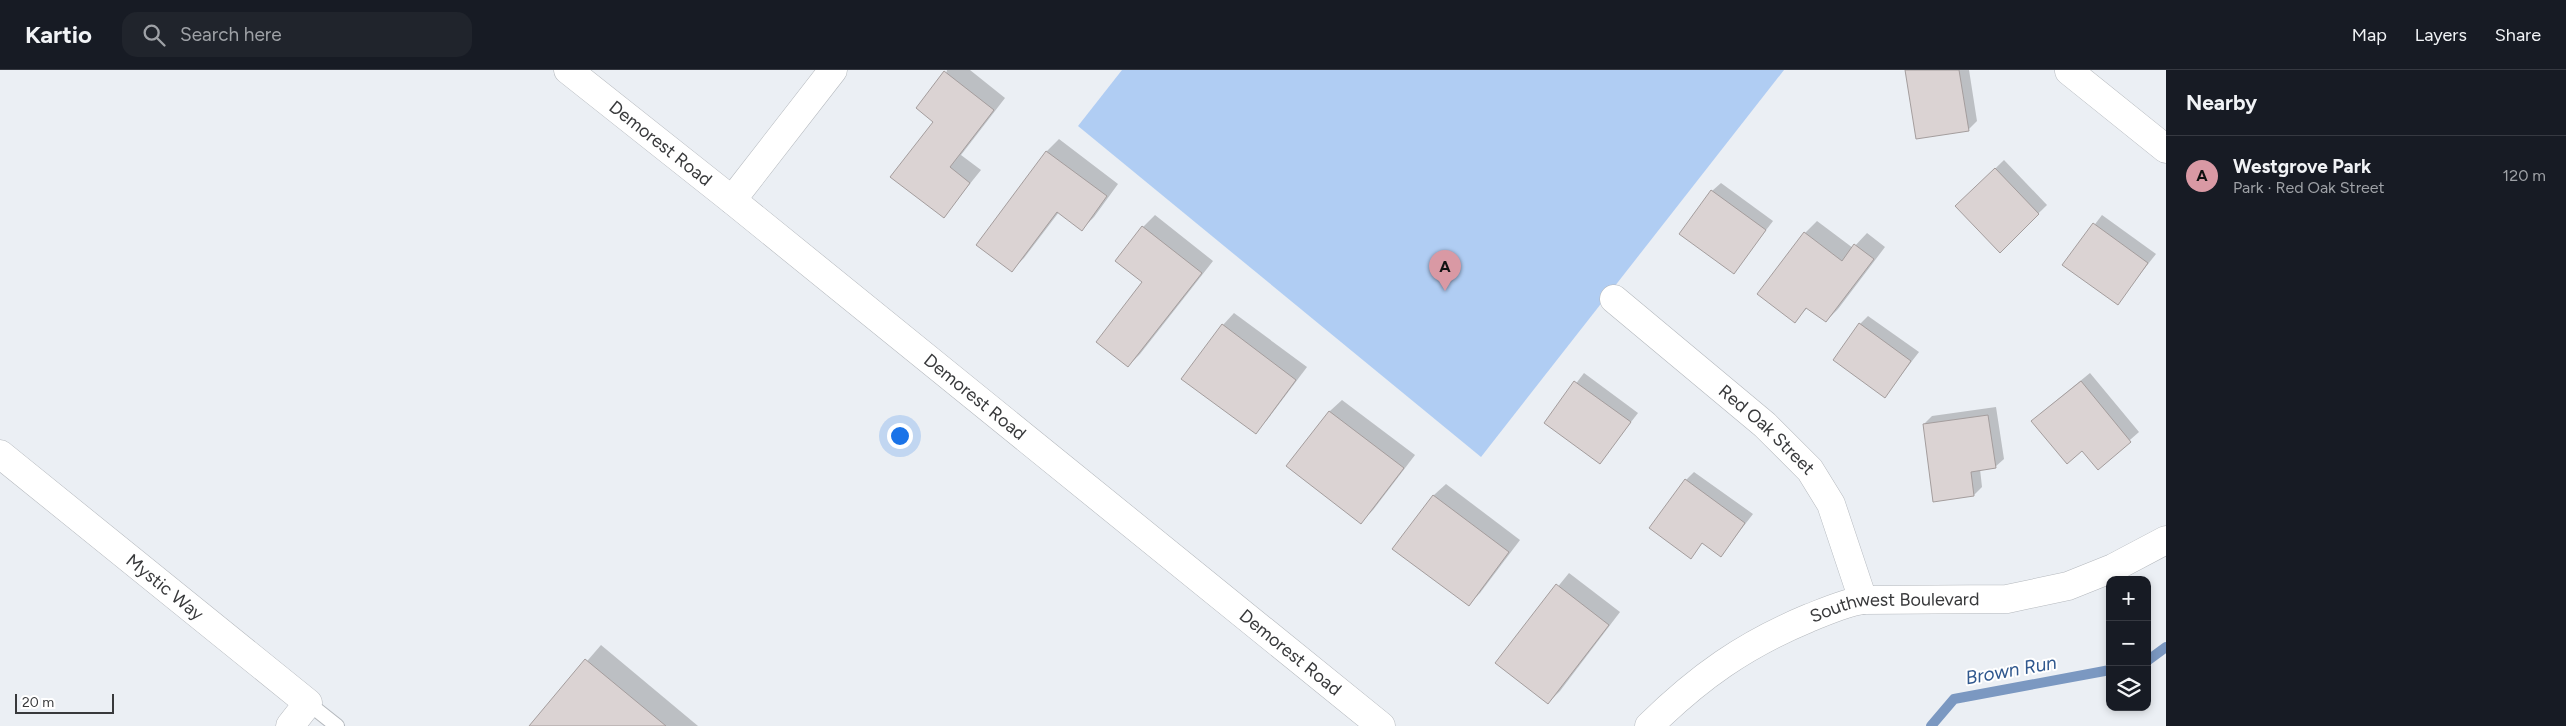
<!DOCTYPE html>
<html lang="en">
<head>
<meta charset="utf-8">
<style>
  body { margin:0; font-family:Figtree,sans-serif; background:#20242c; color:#f1f3f6 }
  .controls { position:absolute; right:15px; bottom:15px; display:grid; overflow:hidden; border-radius:10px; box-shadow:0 2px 8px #0003 }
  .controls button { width:45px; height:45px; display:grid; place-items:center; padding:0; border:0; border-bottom:1px solid #363941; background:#171b24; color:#f1f3f6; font:25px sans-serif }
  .scale { position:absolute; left:15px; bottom:12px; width:99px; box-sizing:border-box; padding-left:5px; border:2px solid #38393b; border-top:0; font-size:14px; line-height:18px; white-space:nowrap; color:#38393b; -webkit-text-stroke:4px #fff; paint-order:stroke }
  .you { position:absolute; left:899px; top:365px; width:18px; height:18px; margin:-12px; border:4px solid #fff; border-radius:50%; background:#1a73e8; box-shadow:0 0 0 8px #1a73e833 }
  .badge { display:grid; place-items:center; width:32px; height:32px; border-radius:50%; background:#d999a4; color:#111; font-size:16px; font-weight:700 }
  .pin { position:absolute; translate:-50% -41px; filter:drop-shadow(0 1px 2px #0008) }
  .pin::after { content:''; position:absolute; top:26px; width:18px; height:15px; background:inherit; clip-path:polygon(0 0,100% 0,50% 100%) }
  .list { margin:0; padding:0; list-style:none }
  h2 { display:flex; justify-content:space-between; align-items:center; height:65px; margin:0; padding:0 20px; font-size:21px }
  h2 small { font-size:16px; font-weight:400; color:#9ea1a6 }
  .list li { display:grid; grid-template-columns:32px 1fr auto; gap:15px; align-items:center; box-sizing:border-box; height:80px; padding:0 20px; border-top:1px solid #363941 }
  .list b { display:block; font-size:19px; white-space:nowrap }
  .list p { margin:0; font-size:16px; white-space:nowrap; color:#9ea1a6 }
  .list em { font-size:16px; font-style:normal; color:#9ea1a6 }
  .icon { flex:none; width:28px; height:28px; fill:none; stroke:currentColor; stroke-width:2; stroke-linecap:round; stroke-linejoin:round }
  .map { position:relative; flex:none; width:2166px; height:656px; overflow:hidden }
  header { display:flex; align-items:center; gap:30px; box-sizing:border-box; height:70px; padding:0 25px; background:#171b24; border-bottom:1px solid #363941 }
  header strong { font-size:24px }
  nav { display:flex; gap:28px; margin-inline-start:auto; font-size:18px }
  .search { width:350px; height:45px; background:#20242c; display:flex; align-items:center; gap:12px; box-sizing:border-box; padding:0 18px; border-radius:15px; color:#9ea1a6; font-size:19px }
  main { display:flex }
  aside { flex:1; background:#171b24 }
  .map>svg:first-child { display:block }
  .green { fill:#b0cdf3 }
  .shadow { fill:#0003 }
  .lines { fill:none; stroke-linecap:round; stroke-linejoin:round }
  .stream { stroke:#7b98c1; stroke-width:10 }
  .building { fill:#dbd3d3; stroke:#a49d9d }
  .lane-casing { stroke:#b4b8bd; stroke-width:16 }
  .street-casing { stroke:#b4b8bd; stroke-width:29 }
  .secondary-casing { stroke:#b4b8bd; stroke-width:29 }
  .lane { stroke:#fff; stroke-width:14 }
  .street { stroke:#fff; stroke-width:28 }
  .secondary { stroke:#fff; stroke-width:28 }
  .labels { text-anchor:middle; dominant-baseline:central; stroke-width:4; stroke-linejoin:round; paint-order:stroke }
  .street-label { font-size:18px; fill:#38393b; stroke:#fff }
  .water-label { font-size:19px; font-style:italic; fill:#30588e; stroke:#fff }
</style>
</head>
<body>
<header>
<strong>Kartio</strong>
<div class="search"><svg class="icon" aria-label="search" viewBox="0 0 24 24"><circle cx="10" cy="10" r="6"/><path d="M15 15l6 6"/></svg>Search here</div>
<nav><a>Map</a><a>Layers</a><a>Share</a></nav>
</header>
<main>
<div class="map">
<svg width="2166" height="656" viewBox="0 0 2166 656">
  <rect width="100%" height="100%" fill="#ebeff4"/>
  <path class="green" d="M1122 0H1784L1481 387 1078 56Z"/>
  <g class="shadow">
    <path d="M947 0H970L1005 28 961 85 981 100 944 146 935 51Z"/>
    <path d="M1906 0H1969L1977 51 1969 59Z"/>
    <path d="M1059 69 1118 114 1094 147 1082 159 1059 142 1024 188 1012 200 978 175 1047 81Z"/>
    <path d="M2004 90 2047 135 2000 181 1957 136Z"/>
    <path d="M1721 113 1773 151 1734 202 1712 121Z"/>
    <path d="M1155 145 1213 191 1140 284 1128 296 1144 212 1143 157Z"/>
    <path d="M2102 145 2156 184 2117 233 2064 195Z"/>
    <path d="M1817 151 1853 178 1867 163 1885 177 1838 239 1826 251 1808 237 1795 251 1805 163Z"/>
    <path d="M1234 243 1307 297 1267 350 1255 362 1223 255Z"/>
    <path d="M1868 246 1919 282 1885 326 1860 254Z"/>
    <path d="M1584 303 1638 343 1600 392 1546 353Z"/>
    <path d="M2090 303 2139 362 2098 398 2083 379 2041 343Z"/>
    <path d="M1342 330 1415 385 1373 440 1361 452 1288 396 1330 341Z"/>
    <path d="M1996 337 2004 389 1995 397 1980 399 1982 417 1974 425 1924 354 1932 346Z"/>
    <path d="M1694 402 1753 444 1721 485 1703 472 1690 487 1686 410Z"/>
    <path d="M1446 414 1520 470 1480 523 1469 534 1394 478 1434 425Z"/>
    <path d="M1569 503 1620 542 1560 621 1548 633 1496 593Z"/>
    <path d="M601 575 698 656H531Z"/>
  </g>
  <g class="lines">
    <g class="stream">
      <path d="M2147 591 2166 577"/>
      <path d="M1931 656 1954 629 2110 600"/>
    </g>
  </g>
  <g class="building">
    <path d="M1905 0H1959L1969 61 1916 69Z"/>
    <path d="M944 1 994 40 950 97 970 113 944 148 890 107 933 52 916 38Z"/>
    <path d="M1046 81 1107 126 1082 161 1057 142 1012 202 976 175Z"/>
    <path d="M1995 98 2039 144 2000 183 1955 136Z"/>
    <path d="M1711 120 1766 160 1734 204 1679 164Z"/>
    <path d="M2093 153 2148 193 2118 235 2062 195Z"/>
    <path d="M1142 156 1202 203 1128 297 1096 272 1142 212 1115 191Z"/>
    <path d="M1804 162 1842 191 1854 174 1874 189 1826 252 1806 238 1795 253 1757 224Z"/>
    <path d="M1859 253 1911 291 1885 328 1833 290Z"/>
    <path d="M1222 254 1296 310 1256 364 1181 309Z"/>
    <path d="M1574 311 1631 352 1600 394 1544 353Z"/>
    <path d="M2081 311 2131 372 2098 400 2082 381 2067 394 2031 351Z"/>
    <path d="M1329 341 1404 398 1361 454 1286 396Z"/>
    <path d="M1988 345 1996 398 1971 402 1974 426 1933 432 1923 354Z"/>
    <path d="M1685 409 1745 453 1721 487 1702 473 1691 489 1649 458Z"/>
    <path d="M1433 425 1509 482 1469 536 1392 479Z"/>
    <path d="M1556 514 1609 555 1548 634 1495 593Z"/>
    <path d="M585 589 666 656H529Z"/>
  </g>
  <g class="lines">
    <defs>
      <path id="lane" d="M308 633 337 656"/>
      <g id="street">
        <path d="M2069 1 2166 79"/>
        <path d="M732 130 833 0"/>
        <path id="s1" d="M1614 229 1765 355 1810 400 1831 434 1863 530"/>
        <path id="s2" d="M0 384 308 633 290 656"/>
      </g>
      <g id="secondary">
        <path id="s3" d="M568 0 732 130 1381 656"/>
        <path id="s4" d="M1649 656C1699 607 1744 575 1809 548 1827 541 1844 533 1863 530L2007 529 2068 516 2113 498 2166 470"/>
      </g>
    </defs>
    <use href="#lane" class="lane-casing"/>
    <use href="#street" class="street-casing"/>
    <use href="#secondary" class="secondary-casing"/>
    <use href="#lane" class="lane"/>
    <use href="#street" class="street"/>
    <use href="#secondary" class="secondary"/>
  </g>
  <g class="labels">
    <g class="street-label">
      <text stroke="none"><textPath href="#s3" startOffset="118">Demorest Road</textPath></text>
      <text stroke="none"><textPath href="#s3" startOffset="522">Demorest Road</textPath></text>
      <text stroke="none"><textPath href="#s1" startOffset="201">Red Oak Street</textPath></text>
      <text stroke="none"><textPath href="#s2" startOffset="212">Mystic Way</textPath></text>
      <text stroke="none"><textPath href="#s4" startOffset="282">Southwest Boulevard</textPath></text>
      <text stroke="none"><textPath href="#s3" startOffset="928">Demorest Road</textPath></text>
    </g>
    <g class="water-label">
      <text transform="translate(2011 600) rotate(-10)">Brown Run</text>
    </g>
  </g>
</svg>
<div class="controls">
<button>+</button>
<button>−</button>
<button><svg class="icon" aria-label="layers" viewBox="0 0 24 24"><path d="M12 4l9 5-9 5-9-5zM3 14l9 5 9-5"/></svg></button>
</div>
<div class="scale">20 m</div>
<div class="you"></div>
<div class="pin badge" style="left:1445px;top:221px">A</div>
</div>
<aside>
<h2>Nearby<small></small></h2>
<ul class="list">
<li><span class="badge">A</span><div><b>Westgrove Park</b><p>Park · Red Oak Street</p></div><em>120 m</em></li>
</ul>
</aside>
</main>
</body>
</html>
